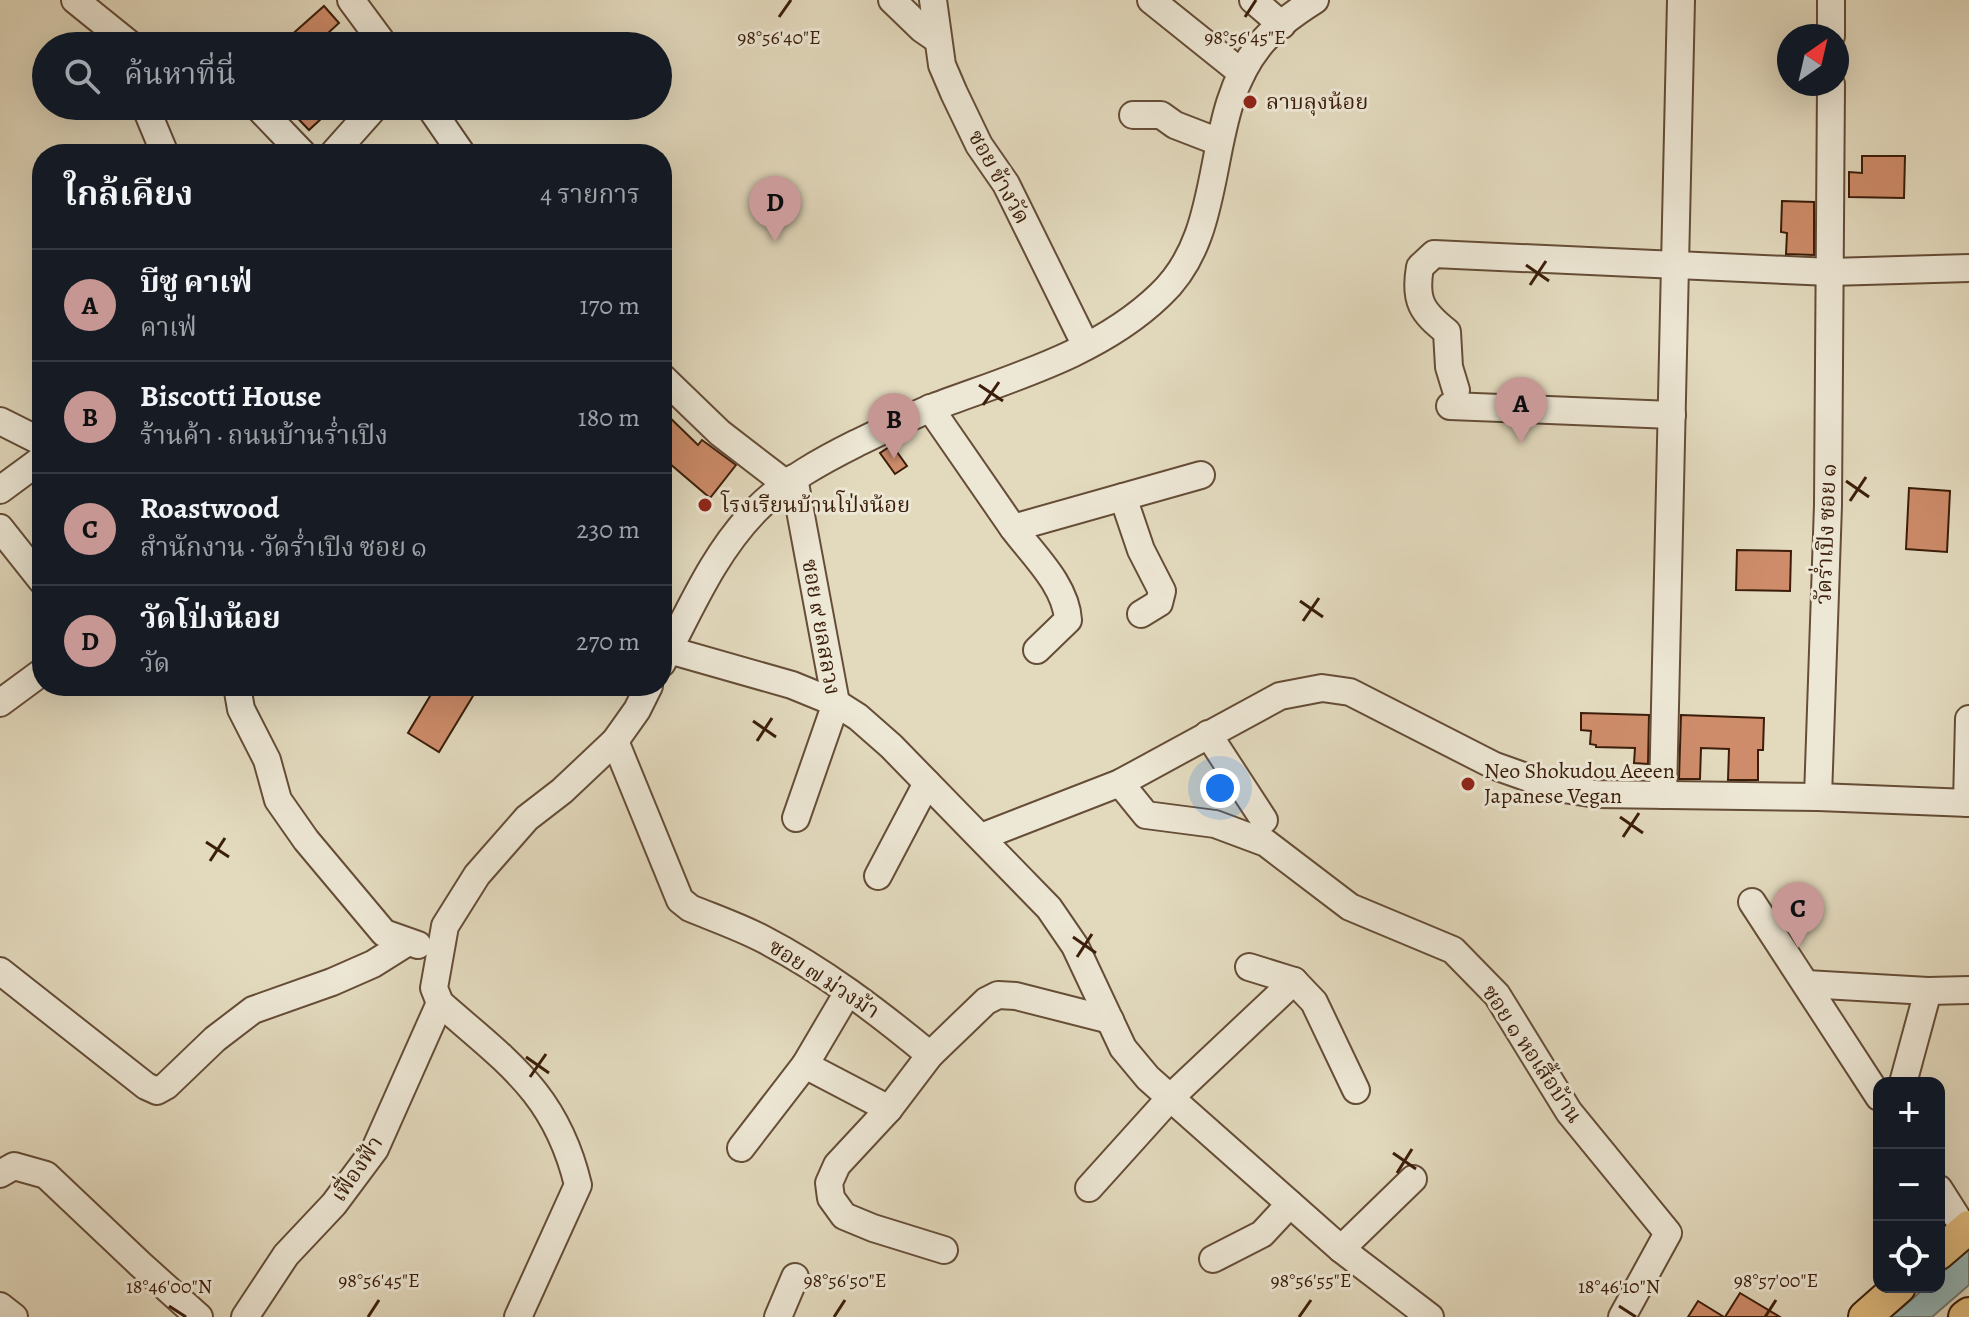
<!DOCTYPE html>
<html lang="th">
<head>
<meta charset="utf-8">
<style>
  body { margin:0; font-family:Alegreya,"Noto Serif Thai",serif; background:#20242c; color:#f1f3f6 }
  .controls { position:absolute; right:24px; bottom:24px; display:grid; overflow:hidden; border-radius:16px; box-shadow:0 8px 32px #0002 }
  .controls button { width:72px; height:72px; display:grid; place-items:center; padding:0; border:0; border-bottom:2px solid #363941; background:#171b24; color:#f1f3f6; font:40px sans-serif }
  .compass { position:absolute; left:1777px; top:24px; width:72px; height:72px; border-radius:50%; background:#171b24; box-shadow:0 8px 32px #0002; rotate:34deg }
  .you { position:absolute; left:1220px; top:788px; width:28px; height:28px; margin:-20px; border:6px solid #fff; border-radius:50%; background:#1a73e8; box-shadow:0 0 0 12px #1a73e833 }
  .badge { display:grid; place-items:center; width:52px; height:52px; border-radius:50%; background:#c59692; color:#111; font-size:26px; font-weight:700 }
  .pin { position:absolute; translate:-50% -66px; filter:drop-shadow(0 2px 4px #0008) }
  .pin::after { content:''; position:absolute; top:42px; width:28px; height:24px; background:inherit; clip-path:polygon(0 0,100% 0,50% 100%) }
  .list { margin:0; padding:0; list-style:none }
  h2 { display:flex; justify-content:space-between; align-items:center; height:104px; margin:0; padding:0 32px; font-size:34px }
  h2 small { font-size:26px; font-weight:400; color:#9ea1a6 }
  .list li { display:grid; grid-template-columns:52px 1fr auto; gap:24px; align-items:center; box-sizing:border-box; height:112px; padding:0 32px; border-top:2px solid #363941 }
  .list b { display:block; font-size:30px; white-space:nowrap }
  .list p { margin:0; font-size:26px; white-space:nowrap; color:#9ea1a6 }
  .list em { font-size:26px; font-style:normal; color:#9ea1a6 }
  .icon { flex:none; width:44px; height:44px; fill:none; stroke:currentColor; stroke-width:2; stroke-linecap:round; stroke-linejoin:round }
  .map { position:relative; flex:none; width:1969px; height:1317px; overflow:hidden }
  .search { position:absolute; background:#171b24; box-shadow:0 8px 32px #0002; left:32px; top:32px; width:640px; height:88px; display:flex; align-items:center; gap:20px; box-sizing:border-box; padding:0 28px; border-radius:44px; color:#9ea1a6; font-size:30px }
  .panel { position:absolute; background:#171b24; box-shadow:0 8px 32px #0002; left:32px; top:144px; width:640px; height:552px; border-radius:32px }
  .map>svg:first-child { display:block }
  .water { fill:#97b9b9; stroke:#727b73; stroke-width:2 }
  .building { fill:#ce8c6a; stroke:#3b1e0a; stroke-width:2 }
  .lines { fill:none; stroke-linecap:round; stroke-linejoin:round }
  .minor-casing { stroke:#654d37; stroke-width:30 }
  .major-casing { stroke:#3b1e0a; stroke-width:36 }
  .minor { stroke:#ede7d5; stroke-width:26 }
  .major { stroke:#e2bd7f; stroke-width:32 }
  .ticks { fill:none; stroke:#3b1e0a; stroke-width:3 }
  .poi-dot { fill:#8f2418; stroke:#ede7d5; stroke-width:3 }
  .labels { text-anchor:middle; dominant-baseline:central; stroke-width:6; stroke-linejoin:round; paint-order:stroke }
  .poi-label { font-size:22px; fill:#3b1e0a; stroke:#ede7d5; text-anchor:start }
  .street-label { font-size:22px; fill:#3b1e0a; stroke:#ede7d5 }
  .ticks-label { font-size:20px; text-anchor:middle; fill:#3b1e0a; stroke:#ede7d5; stroke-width:6; stroke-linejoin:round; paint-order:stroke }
</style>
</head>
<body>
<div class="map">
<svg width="1969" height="1317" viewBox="0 0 1969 1317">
  <rect width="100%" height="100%" fill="#e3dabe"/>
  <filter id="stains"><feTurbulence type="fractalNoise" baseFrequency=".0025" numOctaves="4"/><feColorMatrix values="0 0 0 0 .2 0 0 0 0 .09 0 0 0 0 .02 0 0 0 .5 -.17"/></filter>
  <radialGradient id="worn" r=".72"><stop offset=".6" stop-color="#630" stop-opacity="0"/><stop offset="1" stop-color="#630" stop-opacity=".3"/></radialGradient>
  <path class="water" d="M1969 1250V1285L1932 1317H1891L1926 1287H1939V1275Z"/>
  <g class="building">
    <path d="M324 6 339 23 314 46H279Z"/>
    <path d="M286 106H335L309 130Z"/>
    <path d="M1862 156H1905L1904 198 1849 197V172L1862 173Z"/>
    <path d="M1782 201 1814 202V255L1786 254 1787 233 1781 232Z"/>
    <path d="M662 410 698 445 702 440 736 465 710 498 662 457Z"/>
    <path d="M892 445 907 466 895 474 880 453Z"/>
    <path d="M1909 488 1950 491 1947 552 1906 549Z"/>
    <path d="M1737 550 1791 551 1790 591 1736 590Z"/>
    <path d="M436 686H479L439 752 408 733Z"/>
    <path d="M1581 713 1649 715 1648 764 1634 763 1635 748 1596 747V745L1590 744 1591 731 1581 730Z"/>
    <path d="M1681 715 1764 718 1763 750H1758V780H1728L1729 749 1701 748 1700 779H1679Z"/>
    <path d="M1740 1293 1780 1317H1725Z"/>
    <path d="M1698 1301 1724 1317H1688Z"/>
  </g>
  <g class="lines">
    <defs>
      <g id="minor">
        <path d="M75 0 132 46"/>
        <path d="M351 0 385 46"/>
        <path d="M892 0 922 29 938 40"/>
        <path d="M933 0 942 65 954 93 979 145 1006 184 1086 346"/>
        <path d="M1151 0 1242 73"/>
        <path d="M1253 0 1282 25"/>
        <path d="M1831 36V0"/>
        <path d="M145 106 165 154"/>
        <path d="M257 106 303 154"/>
        <path d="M429 106 462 154"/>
        <path d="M1133 115H1161L1175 125 1219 142"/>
        <path d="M333 154 373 109"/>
        <path d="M662 377 720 433 785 483"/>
        <path d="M1456 390 1449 367 1447 332C1422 312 1414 301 1420 267L1434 254 1830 272 1969 268"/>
        <path d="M1450 406 1672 415"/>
        <path d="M930 408 1013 528 1201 475"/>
        <path d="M0 421 42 442"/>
        <path d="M794 478 836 703 796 818"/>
        <path d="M0 490 42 459"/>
        <path d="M1123 497 1141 550 1162 591 1159 603 1141 614"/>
        <path d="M0 528 42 581"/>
        <path d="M1013 528C1033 555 1066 585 1068 620L1037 650"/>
        <path d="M662 648 792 685 836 703 858 717 891 746 1049 908 1075 946 1123 1048 1148 1078 1341 1249 1430 1317"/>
        <path d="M662 663C690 610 714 552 757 509 786 480 821 461 857 443 883 431 908 417 934 407 1011 378 1099 354 1160 295 1230 230 1201 118 1259 46 1273 28 1296 12 1315 0"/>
        <path d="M237 686 241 709 267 760 278 800 306 840 384 933 418 945"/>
        <path d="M0 703 42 672"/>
        <path d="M1208 734 1264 820"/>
        <path d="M615 741 680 900 690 908C714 918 740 927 763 939 823 970 878 1012 930 1055"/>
        <path d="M1120 783 1146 815 1215 824 1266 843 1350 907 1453 950 1497 995 1569 1112 1668 1233 1622 1317"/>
        <path d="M1663 795 1681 0"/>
        <path d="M1818 797 1828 505 1831 84"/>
        <path d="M1967 803 1969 719"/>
        <path d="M981 837 1120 783 1280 696 1322 688 1350 692 1495 766 1557 788 1596 794 1818 797 1969 803"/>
        <path d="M878 876 927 783"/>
        <path d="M1752 902 1879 1097"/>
        <path d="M1249 967 1294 981 1314 1002 1356 1090"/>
        <path d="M0 971 146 1086 157 1091 166 1086 215 1039 253 1010 332 982 373 964 408 942"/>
        <path d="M1806 984 1928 991 1903 1083"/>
        <path d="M1928 991 1969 990"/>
        <path d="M848 992 805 1065 889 1109"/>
        <path d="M741 1148 805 1065"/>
        <path d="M0 1174 14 1166 46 1175 140 1264 199 1317"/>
        <path d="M1089 1188 1171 1097 1294 981"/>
        <path d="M1939 1189 1965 1230"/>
        <path d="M1341 1249 1413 1179"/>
        <path d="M944 1250 873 1228 844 1216 831 1198 829 1183 837 1165 889 1109 930 1055 986 1001 998 995 1016 996 1110 1020"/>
        <path d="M1213 1259 1262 1234 1290 1204"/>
        <path d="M0 1306 14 1317"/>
        <path d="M245 1317 286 1255 334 1204 375 1149 440 1003"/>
        <path d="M518 1317 578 1185C556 1093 507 1062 440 1003L434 988 445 926 477 875 527 818 562 791 615 741 637 710 649 686"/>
        <path d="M778 1317 795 1277"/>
      </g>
      <g id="major">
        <path d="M1939 1253 1969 1227"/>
        <path d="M1865 1317 1899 1287"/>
        <path d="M1965 1317 1969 1314"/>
      </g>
    </defs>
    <use href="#minor" class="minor-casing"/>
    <use href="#major" class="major-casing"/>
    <use href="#minor" class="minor"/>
    <use href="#major" class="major"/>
  </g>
  <path class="ticks" d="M779 17 791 0M1245 17 1256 0M1526 265 1549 281M1530 285 1546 261M979 385 1003 401M983 405 999 382M1846 481 1869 497M1850 501 1866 477M1300 601 1323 617M1303 621 1319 598M753 721 776 737M757 741 772 718M1620 817 1643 833M1623 837 1639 813M206 842 229 857M210 861 225 838M1073 937 1096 953M1077 957 1092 934M526 1057 549 1073M530 1077 546 1054M1393 1153 1416 1169M1397 1173 1412 1149M169 1306 186 1317M1619 1306 1636 1317M368 1317 379 1300M834 1317 845 1300M1299 1317 1311 1300M1765 1317 1776 1300"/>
  <g class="poi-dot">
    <circle cx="1250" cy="102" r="8"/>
    <circle cx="705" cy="505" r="8"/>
    <circle cx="1468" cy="784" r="8"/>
  </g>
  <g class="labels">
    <g class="poi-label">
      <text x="1266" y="102">ลาบลุงน้อย</text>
      <text x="721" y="505">โรงเรียนบ้านโป่งน้อย</text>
      <text x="1484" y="771">Neo Shokudou Aeeen<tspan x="1484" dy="25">Japanese Vegan</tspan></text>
    </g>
    <g class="street-label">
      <text transform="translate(999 177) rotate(61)">ซอย ข้างวัด</text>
      <text transform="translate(1826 534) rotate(-88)">วัดร่ำเปิง ซอย ๑</text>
      <text transform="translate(821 627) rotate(80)">ซอย ๙ ยลสลวง</text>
      <text transform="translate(824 979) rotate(33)">ซอย ๗ ม่วงม้า</text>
      <text transform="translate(1532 1054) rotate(56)">ซอย ๑ หอเสื้อบ้าน</text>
      <text transform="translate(357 1169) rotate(-56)">เฟื่องฟ้า</text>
    </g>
  </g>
  <g class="ticks-label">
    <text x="779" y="44">98°56'40"E</text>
    <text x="1245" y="44">98°56'45"E</text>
    <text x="379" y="1287">98°56'45"E</text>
    <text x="845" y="1287">98°56'50"E</text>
    <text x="1311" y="1287">98°56'55"E</text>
    <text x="1776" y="1287">98°57'00"E</text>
    <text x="169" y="1293">18°46'00"N</text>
    <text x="1619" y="1293">18°46'10"N</text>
  </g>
  <rect width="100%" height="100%" filter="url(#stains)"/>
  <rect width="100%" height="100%" fill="url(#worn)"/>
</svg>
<div class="controls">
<button>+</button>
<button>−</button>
<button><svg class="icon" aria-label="locate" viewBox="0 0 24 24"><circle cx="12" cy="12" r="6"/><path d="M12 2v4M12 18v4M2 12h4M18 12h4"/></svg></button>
</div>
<svg class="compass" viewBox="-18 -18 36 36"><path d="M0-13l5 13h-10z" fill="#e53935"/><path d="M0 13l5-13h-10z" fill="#9ea1a6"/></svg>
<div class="you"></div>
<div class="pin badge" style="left:1521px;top:443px">A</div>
<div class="pin badge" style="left:894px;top:459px">B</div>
<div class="pin badge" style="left:1798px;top:948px">C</div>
<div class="pin badge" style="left:775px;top:242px">D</div>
<div class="search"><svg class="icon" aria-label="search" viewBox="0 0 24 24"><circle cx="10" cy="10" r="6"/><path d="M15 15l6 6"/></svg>ค้นหาที่นี่</div>
<section class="panel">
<h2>ใกล้เคียง<small>4 รายการ</small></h2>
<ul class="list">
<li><span class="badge">A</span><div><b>บีซู คาเฟ่</b><p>คาเฟ่</p></div><em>170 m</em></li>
<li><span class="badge">B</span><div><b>Biscotti House</b><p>ร้านค้า · ถนนบ้านร่ำเปิง</p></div><em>180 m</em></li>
<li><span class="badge">C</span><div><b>Roastwood</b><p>สำนักงาน · วัดร่ำเปิง ซอย ๑</p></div><em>230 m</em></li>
<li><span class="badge">D</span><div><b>วัดโป่งน้อย</b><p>วัด</p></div><em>270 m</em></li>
</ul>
</section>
</div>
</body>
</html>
